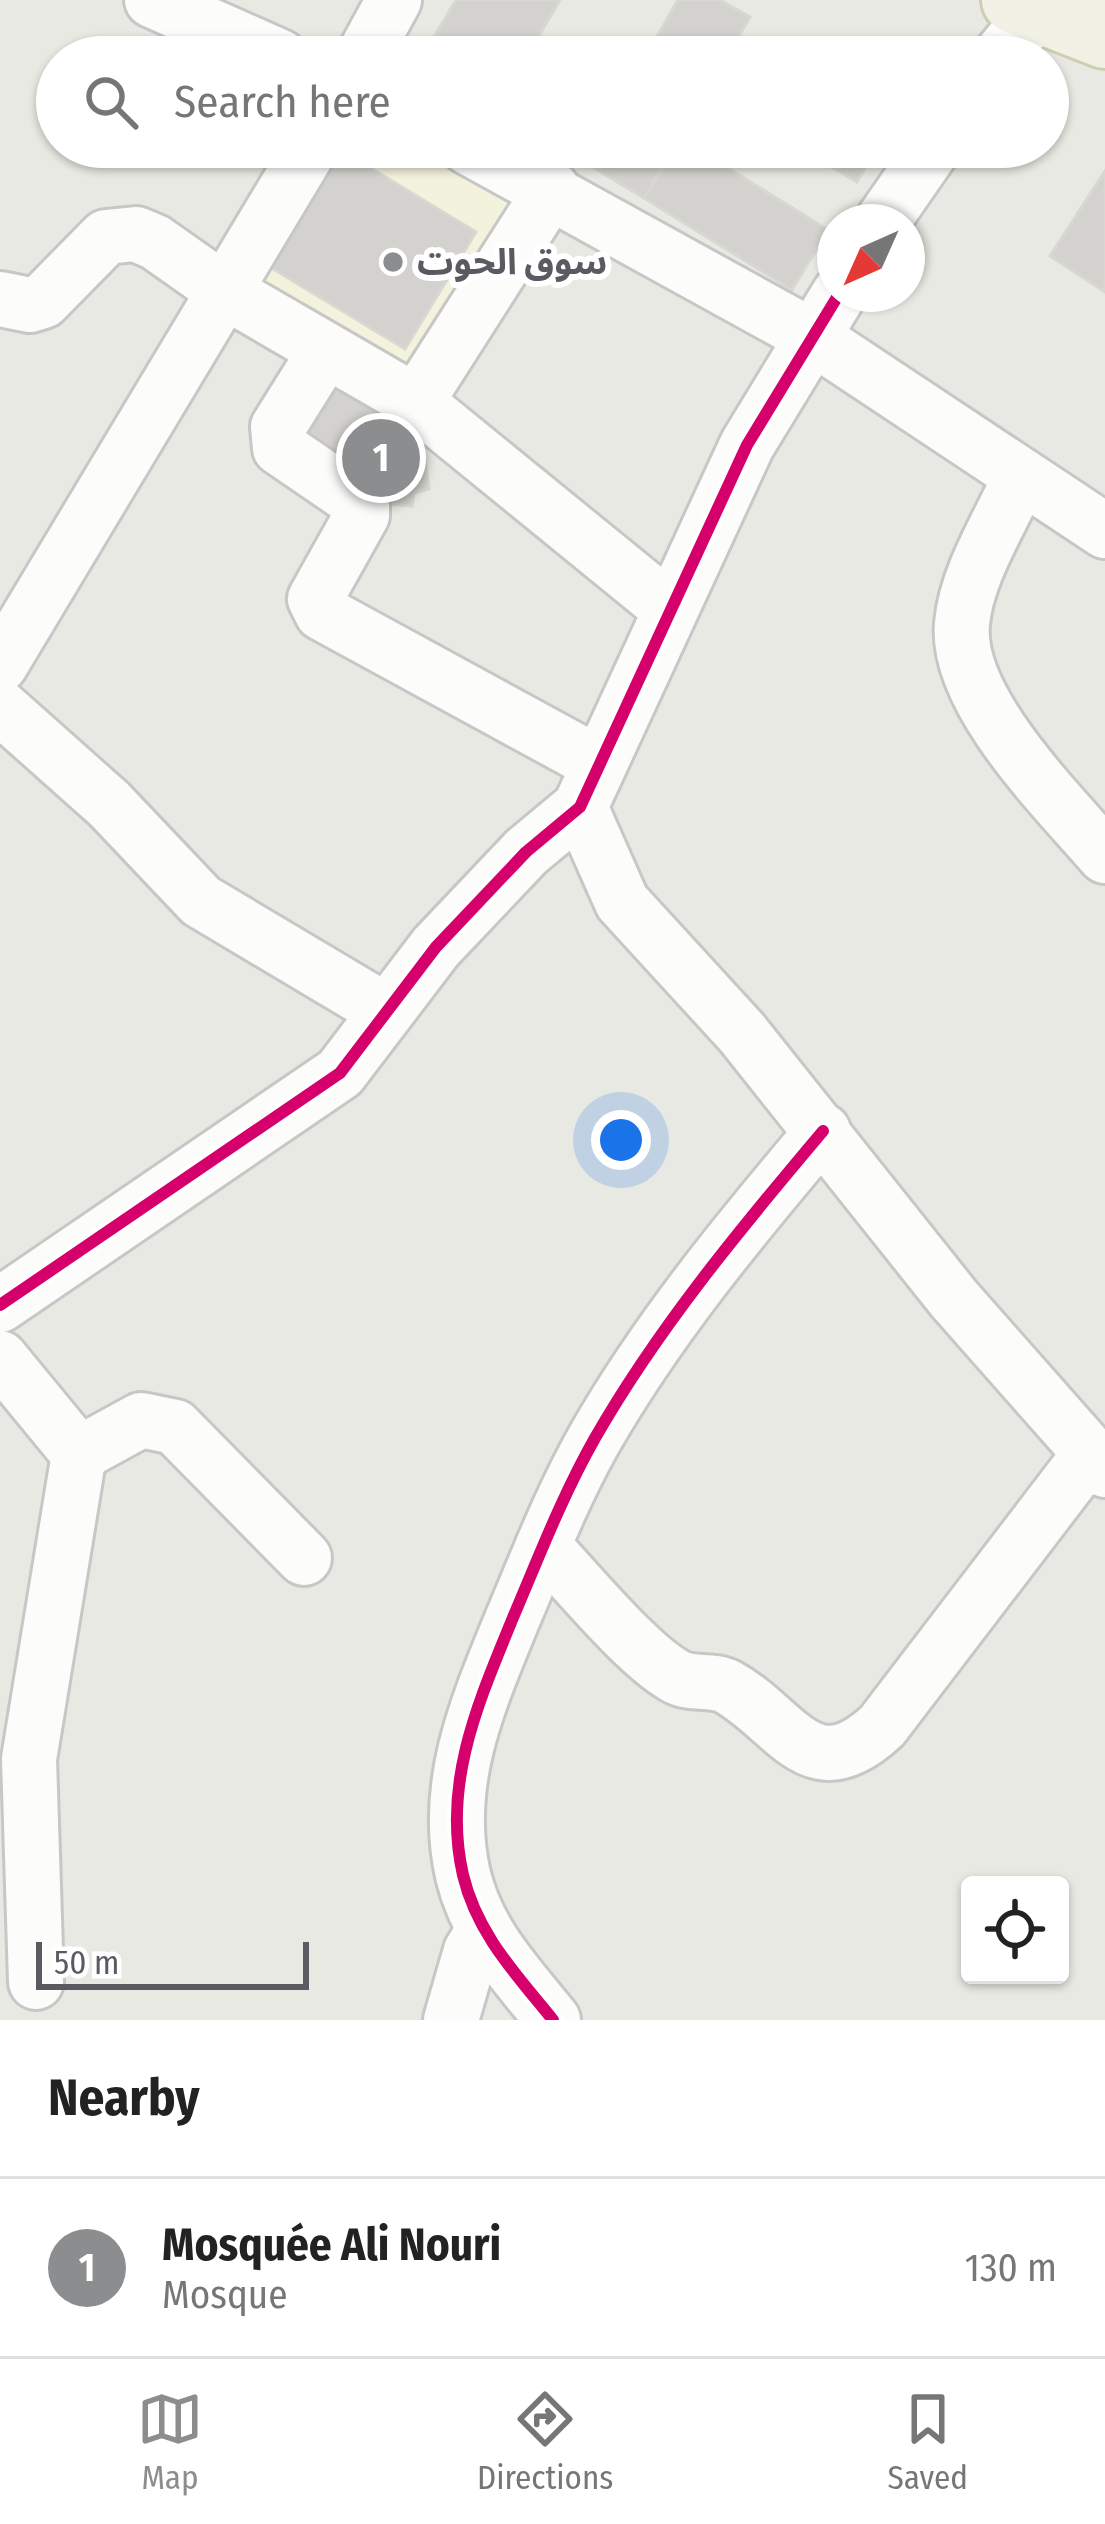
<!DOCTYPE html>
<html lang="en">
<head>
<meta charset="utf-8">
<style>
  body { margin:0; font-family:"Fira Sans Condensed","Noto Sans Arabic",sans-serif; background:#f6f6f6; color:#222 }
  .controls { position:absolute; right:36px; bottom:36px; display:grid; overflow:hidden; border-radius:12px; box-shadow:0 3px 9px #0004 }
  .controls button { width:108px; height:108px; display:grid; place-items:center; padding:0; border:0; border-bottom:3px solid #e0e0e0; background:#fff; color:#222; font:60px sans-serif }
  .compass { position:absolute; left:817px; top:204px; width:108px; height:108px; border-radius:50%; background:#fff; box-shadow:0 3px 9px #0004; rotate:225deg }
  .scale { position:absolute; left:36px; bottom:30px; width:273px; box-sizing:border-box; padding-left:12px; border:6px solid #5a5b61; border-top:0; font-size:33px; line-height:42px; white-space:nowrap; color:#5a5b61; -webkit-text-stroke:9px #fff; paint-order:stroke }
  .you { position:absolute; left:621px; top:1140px; width:42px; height:42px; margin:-30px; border:9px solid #fff; border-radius:50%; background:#1a73e8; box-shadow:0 0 0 18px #1a73e833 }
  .badge { display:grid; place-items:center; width:78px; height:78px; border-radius:50%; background:#8c8d8e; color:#fff; font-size:39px; font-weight:700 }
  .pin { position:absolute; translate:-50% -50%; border:6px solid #fff; box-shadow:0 3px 12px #0006 }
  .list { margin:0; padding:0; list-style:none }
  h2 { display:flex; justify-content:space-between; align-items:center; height:156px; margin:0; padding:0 48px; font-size:51px }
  h2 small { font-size:39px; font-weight:400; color:#767676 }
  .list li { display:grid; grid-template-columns:78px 1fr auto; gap:36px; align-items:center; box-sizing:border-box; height:180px; padding:0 48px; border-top:3px solid #e0e0e0 }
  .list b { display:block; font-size:45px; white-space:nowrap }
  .list p { margin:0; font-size:39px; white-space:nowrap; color:#767676 }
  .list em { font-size:39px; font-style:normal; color:#767676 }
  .icon { flex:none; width:66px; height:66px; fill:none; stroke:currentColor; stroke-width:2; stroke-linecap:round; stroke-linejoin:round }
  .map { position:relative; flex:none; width:1105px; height:2020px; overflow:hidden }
  .search { position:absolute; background:#fff; box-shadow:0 3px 9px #0004; left:36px; right:36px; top:36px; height:132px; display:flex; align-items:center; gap:30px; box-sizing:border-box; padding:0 42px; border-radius:66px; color:#767676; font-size:45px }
  .sheet { height:336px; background:#fff }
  nav { display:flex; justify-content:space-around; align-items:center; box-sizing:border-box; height:168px; border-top:3px solid #e0e0e0; background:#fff; font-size:33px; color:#767676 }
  nav a { display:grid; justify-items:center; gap:6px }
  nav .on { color:#8c8d8e }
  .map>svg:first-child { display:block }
  .commercial { fill:#f3f2dc }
  .building { fill:#d3d2ce; stroke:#d8d8d2; stroke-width:3 }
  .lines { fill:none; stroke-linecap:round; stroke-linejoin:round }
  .minor-casing { stroke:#c7c7c5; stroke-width:60 }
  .major-casing { stroke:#cfceb3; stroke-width:72 }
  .minor { stroke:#fcfcfb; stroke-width:54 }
  .major { stroke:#f1f1e6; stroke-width:66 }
  .cycleway-casing { stroke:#fff; stroke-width:20 }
  .cycleway { stroke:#d6006c; stroke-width:12 }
  .poi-dot { fill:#8c8d8e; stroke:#fff; stroke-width:4.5 }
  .labels { text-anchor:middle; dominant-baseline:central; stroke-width:12; stroke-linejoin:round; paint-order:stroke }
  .poi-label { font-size:36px; font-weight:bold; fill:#5a5b61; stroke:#fff; text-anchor:start }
</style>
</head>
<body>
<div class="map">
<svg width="1105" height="2020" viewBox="0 0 1105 2020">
  <rect width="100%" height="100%" fill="#e9e9e3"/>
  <path class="commercial" d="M326 147H426L556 213 427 424 229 310Z"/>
  <g class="building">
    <path d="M456 0H560L526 57H422Z"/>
    <path d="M678 0H720L750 17 727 57H645Z"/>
    <path d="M336 147 476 232 405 349 265 264Z"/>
    <path d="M593 147H676L644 198 584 162Z"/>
    <path d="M676 147H694L828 230 792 290 644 198Z"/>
    <path d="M798 147H877L857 182Z"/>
    <path d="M1105 171V292L1050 256Z"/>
    <path d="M330 380 421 435 429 489 414 493 412 506 391 504 374 482 296 431Z"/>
  </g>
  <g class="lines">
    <defs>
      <g id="minor">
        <path d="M152 0 280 57"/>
        <path d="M363 57 394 0"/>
        <path d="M999 57 1038 9"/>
        <path d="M468 147 811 336 1105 531"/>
        <path d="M882 222 934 147"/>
        <path d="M0 299 30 305 43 301 106 237 136 234 155 242 226 292 416 402 670 609"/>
        <path d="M325 352 278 427 280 448 362 504V515L315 599 322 613 599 764"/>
        <path d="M416 402 552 189"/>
        <path d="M1020 478C1000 523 966 575 962 624 955 701 1058 801 1105 856"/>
        <path d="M0 665 311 147"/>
        <path d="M0 707 109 804 201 901 384 1010"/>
        <path d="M580 807 622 902 742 1033 954 1299 1105 1470"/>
        <path d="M0 1305 340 1073 436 947 526 852 580 807 747 445 839 294"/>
        <path d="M0 1358 79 1454 29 1759 36 1982"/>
        <path d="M79 1454 141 1420 175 1427 304 1558"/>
        <path d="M543 1546C577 1581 635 1653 675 1676 692 1686 711 1678 728 1687 787 1720 811 1792 882 1726L1090 1454"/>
        <path d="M451 2020 471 1951 483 1932"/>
        <path d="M553 2020C516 1974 477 1934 463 1875 442 1784 478 1703 512 1620 538 1559 562 1496 595 1438 658 1328 741 1228 823 1131"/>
      </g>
      <path id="major" d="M1015 0 1105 35"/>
    </defs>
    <use href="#minor" class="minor-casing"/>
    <use href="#major" class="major-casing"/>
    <use href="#minor" class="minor"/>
    <use href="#major" class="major"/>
    <defs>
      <g id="cycleway">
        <path d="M0 1305 340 1073 436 947 526 852 580 807 747 445 839 294"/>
        <path d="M553 2020C516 1974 477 1934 463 1875 442 1784 478 1703 512 1620 538 1559 562 1496 595 1438 658 1328 741 1228 823 1131"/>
      </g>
    </defs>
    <use href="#cycleway" class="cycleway-casing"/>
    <use href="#cycleway" class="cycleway"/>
  </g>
  <circle class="poi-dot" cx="393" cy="262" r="12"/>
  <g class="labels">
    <g class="poi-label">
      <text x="417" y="262">سوق الحوت</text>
    </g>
  </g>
</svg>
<div class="controls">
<button><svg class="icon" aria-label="locate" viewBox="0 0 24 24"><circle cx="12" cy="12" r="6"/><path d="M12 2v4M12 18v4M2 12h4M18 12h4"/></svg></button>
</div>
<svg class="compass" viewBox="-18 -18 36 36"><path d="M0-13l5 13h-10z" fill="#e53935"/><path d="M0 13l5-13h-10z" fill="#767676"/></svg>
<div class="scale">50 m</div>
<div class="you"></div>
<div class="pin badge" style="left:381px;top:458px">1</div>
<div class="search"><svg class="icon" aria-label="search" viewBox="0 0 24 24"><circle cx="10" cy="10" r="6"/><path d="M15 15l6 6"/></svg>Search here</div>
</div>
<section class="sheet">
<h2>Nearby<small></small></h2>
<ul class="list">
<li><span class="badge">1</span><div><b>Mosquée Ali Nouri</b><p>Mosque</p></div><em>130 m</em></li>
</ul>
</section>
<nav>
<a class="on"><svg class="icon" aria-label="map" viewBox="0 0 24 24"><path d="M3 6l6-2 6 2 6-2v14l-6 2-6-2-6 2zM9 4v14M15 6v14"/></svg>Map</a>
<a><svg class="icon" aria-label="directions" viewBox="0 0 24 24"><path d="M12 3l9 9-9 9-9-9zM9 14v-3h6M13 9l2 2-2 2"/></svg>Directions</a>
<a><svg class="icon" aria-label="saved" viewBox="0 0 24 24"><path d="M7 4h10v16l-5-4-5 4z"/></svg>Saved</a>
</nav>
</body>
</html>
